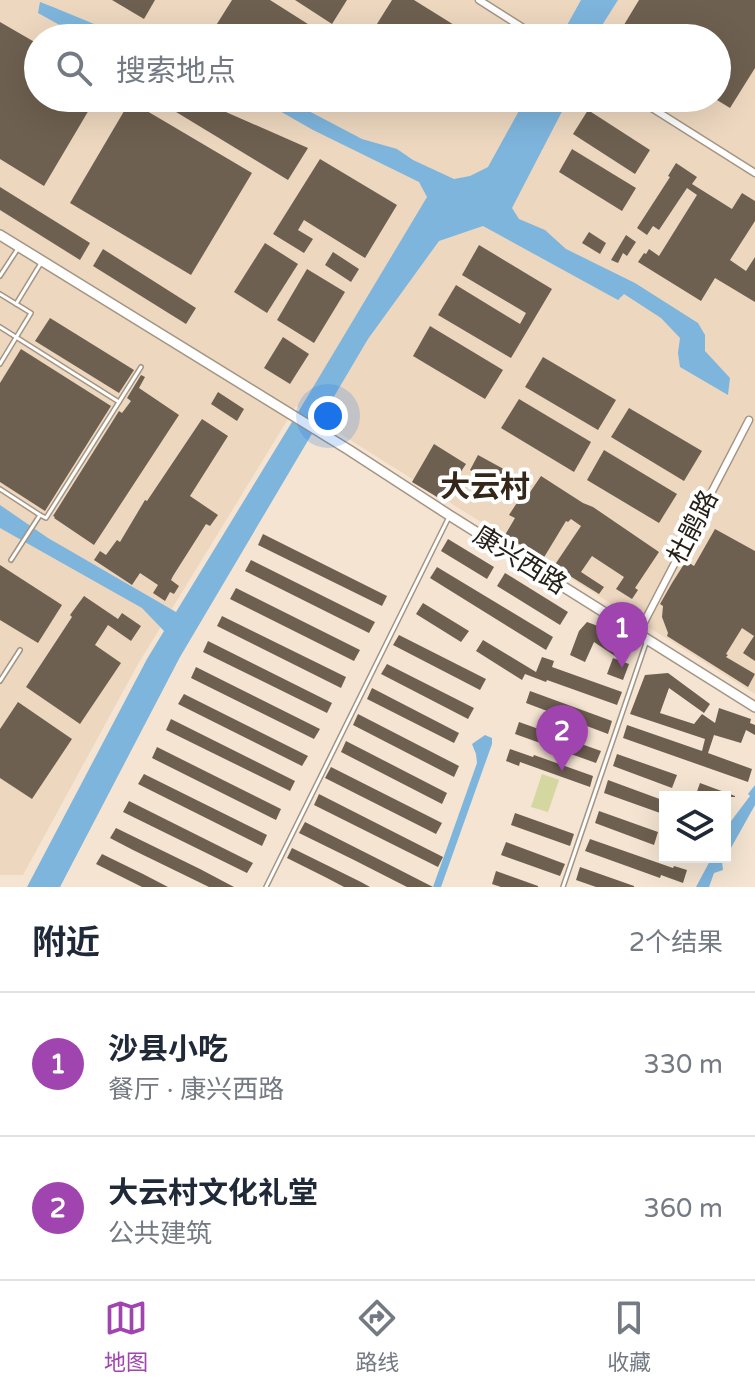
<!DOCTYPE html>
<html lang="zh">
<head>
<meta charset="utf-8">
<style>
  body { margin:0; font-family:"Varela Round","Noto Sans SC",sans-serif; background:#f6f6f7; color:#1f2937 }
  .controls { position:absolute; right:24px; bottom:24px; display:grid; overflow:hidden; border-radius:0px; box-shadow:0 8px 32px #0002 }
  .controls button { width:72px; height:72px; display:grid; place-items:center; padding:0; border:0; border-bottom:2px solid #e0e1e3; background:#fff; color:#1f2937; font:40px sans-serif }
  .you { position:absolute; left:328px; top:416px; width:28px; height:28px; margin:-20px; border:6px solid #fff; border-radius:50%; background:#1a73e8; box-shadow:0 0 0 12px #1a73e833 }
  .badge { display:grid; place-items:center; width:52px; height:52px; border-radius:50%; background:#a045af; color:#fff; font-size:26px; font-weight:700 }
  .pin { position:absolute; translate:-50% -66px; filter:drop-shadow(0 2px 4px #0008) }
  .pin::after { content:''; position:absolute; top:42px; width:28px; height:24px; background:inherit; clip-path:polygon(0 0,100% 0,50% 100%) }
  .list { margin:0; padding:0; list-style:none }
  h2 { display:flex; justify-content:space-between; align-items:center; height:104px; margin:0; padding:0 32px; font-size:34px }
  h2 small { font-size:26px; font-weight:400; color:#747a83 }
  .list li { display:grid; grid-template-columns:52px 1fr auto; gap:24px; align-items:center; box-sizing:border-box; height:144px; padding:0 32px; border-top:2px solid #e0e1e3 }
  .list b { display:block; font-size:30px; white-space:nowrap }
  .list p { margin:0; font-size:26px; white-space:nowrap; color:#747a83 }
  .list em { font-size:26px; font-style:normal; color:#747a83 }
  .icon { flex:none; width:44px; height:44px; fill:none; stroke:currentColor; stroke-width:2; stroke-linecap:round; stroke-linejoin:round }
  .map { position:relative; flex:none; width:755px; height:887px; overflow:hidden }
  .search { position:absolute; background:#fff; box-shadow:0 8px 32px #0002; left:24px; right:24px; top:24px; height:88px; display:flex; align-items:center; gap:20px; box-sizing:border-box; padding:0 28px; border-radius:44px; color:#747a83; font-size:30px }
  .sheet { height:392px; background:#fff }
  nav { display:flex; justify-content:space-around; align-items:center; box-sizing:border-box; height:112px; border-top:2px solid #e0e1e3; background:#fff; font-size:22px; color:#747a83 }
  nav a { display:grid; justify-items:center; gap:4px }
  nav .on { color:#a045af }
  .map>svg:first-child { display:block }
  .built { fill:#edd7bf; fill-rule:evenodd }
  .green { fill:#d4d79f }
  .water { fill:#7eb5dd }
  .building { fill:#6e6050 }
  .lines { fill:none; stroke-linecap:round; stroke-linejoin:round }
  .lane-casing { stroke:#a49583; stroke-width:6 }
  .street-casing { stroke:#a49583; stroke-width:9 }
  .secondary-casing { stroke:#a49583; stroke-width:12 }
  .lane { stroke:#fff; stroke-width:3 }
  .street { stroke:#fff; stroke-width:6 }
  .secondary { stroke:#fff; stroke-width:9 }
  .labels { text-anchor:middle; dominant-baseline:central; stroke-width:8; stroke-linejoin:round; paint-order:stroke }
  .street-label { font-size:26px; fill:#262019; stroke:#fff }
  .quarter-label { font-size:30px; font-weight:bold; fill:#342719; stroke:#fff }
</style>
</head>
<body>
<div class="map">
<svg width="755" height="887" viewBox="0 0 755 887">
  <rect width="100%" height="100%" fill="#f4e4d1"/>
  <path class="built" d="M0 0H755V694L296 406 138 664 23 875H0ZM38 38H717V98H38Z"/>
  <path class="green" d="M542 774 559 780 548 812 531 807Z"/>
  <g class="water">
    <path d="M581 0H618L594 38H560Z"/>
    <path d="M40 2 53 7 128 38H83L38 13Z"/>
    <path d="M257 98H284L362 139 397 149 413 160 454 179 470 176 488 167 526 98H569L512 208 519 219 545 230 566 249 635 283 698 323 705 335V351L730 378 728 395 680 367 678 353 680 338 661 318 624 294 618 300 483 226 439 241 368 339 180 657 60 887H27L147 659 164 631 142 608 0 528V505L48 538 176 612 303 404 427 197 419 182 313 130Z"/>
    <path d="M485 735 492 738V744L441 887H433L477 763 476 754 472 744Z"/>
    <path d="M755 785V805L727 855 726 861 722 862 723 870 714 873 709 887H696L712 857H725V829L750 796 748 794Z"/>
  </g>
  <g class="building">
    <path d="M112 0H155L144 19Z"/>
    <path d="M232 0H270L330 38H233L215 27Z"/>
    <path d="M295 0H347L332 24Z"/>
    <path d="M392 0H414L475 38H375L370 35Z"/>
    <path d="M639 0H755V68L730 108 717 100V38H616Z"/>
    <path d="M0 22 38 44V98H96L44 186 0 159Z"/>
    <path d="M153 98H194L308 148 288 180Z"/>
    <path d="M130 101 252 173 191 275 70 203Z"/>
    <path d="M588 110 650 150 635 174 573 134Z"/>
    <path d="M572 149 636 188 622 211 559 172Z"/>
    <path d="M320 159 397 205 365 258 304 220 298 230 313 239 304 253 273 234Z"/>
    <path d="M676 163 697 177 692 184 732 209 742 193 755 201V221L730 260 746 271 755 257V302L715 278 701 301 638 262 644 253 646 254 649 249 659 256 697 195 687 188 659 230 653 226 647 235 637 228 670 177 668 176Z"/>
    <path d="M0 187 90 243 80 260 0 210Z"/>
    <path d="M589 232 606 243 600 254 582 243Z"/>
    <path d="M626 235 636 242 627 256 623 253 618 263 611 260Z"/>
    <path d="M265 243 298 264 267 313 234 292Z"/>
    <path d="M479 245 552 289 511 358 438 315 456 285 520 324 526 313 462 275Z"/>
    <path d="M103 249 196 308 186 324 93 266Z"/>
    <path d="M333 252 359 269 351 282 325 265Z"/>
    <path d="M307 269 345 292 314 343 277 320Z"/>
    <path d="M50 318 134 370 119 393 35 341Z"/>
    <path d="M430 326 503 370 485 399 413 356Z"/>
    <path d="M283 337 309 354 290 384 264 368Z"/>
    <path d="M21 349 111 406 45 511 0 482V383Z"/>
    <path d="M543 357 616 400 598 430 525 387Z"/>
    <path d="M141 375 145 377 139 388 179 415 94 545 54 518 55 517 53 516 119 411 122 413 131 401 127 398Z"/>
    <path d="M218 392 244 409 237 421 211 404Z"/>
    <path d="M519 399 591 442 574 472 501 428Z"/>
    <path d="M629 408 702 451 684 481 611 437Z"/>
    <path d="M202 419 228 436 190 496 218 515 210 526 206 524 173 576 171 580 179 586 174 594 170 592 165 601 153 593 158 585 140 573 132 585 94 560 100 551 106 555 117 540 120 542 145 500 147 501Z"/>
    <path d="M434 444 466 464 442 500 412 482Z"/>
    <path d="M604 450 677 494 659 523 587 480Z"/>
    <path d="M478 455 518 477 509 492 470 470Z"/>
    <path d="M541 476 583 503 593 507 659 552 635 588 638 590 632 599 616 589 624 577 592 556 581 572 604 587 599 594 554 566 581 526 571 519 568 522 566 521 543 559 505 535 515 518 509 515 522 495 526 498Z"/>
    <path d="M715 529 755 551V661L743 653 754 636 742 628 726 654 728 655 726 657 755 674 748 687 667 636 668 633 662 617 663 606 660 604 672 583 686 561 694 566Z"/>
    <path d="M263 534 387 596 382 606 258 545Z"/>
    <path d="M448 539 494 567 487 579 441 551Z"/>
    <path d="M251 560 375 622 369 633 245 571Z"/>
    <path d="M0 565 62 605 38 643 0 620Z"/>
    <path d="M437 567 553 637 546 650 430 578Z"/>
    <path d="M505 573 568 612 560 625 497 586Z"/>
    <path d="M236 588 360 650 354 661 230 599Z"/>
    <path d="M84 596 118 619 122 613 141 626 131 641 108 625 95 645 121 663 80 724 26 687 72 617 70 615Z"/>
    <path d="M423 603 469 631 461 642 416 614Z"/>
    <path d="M222 616 346 677 341 688 217 626Z"/>
    <path d="M587 622 598 626 627 645 618 658 594 642 585 662 570 655 579 631Z"/>
    <path d="M399 635 486 679 480 690 393 645Z"/>
    <path d="M483 640 536 672 542 657 554 661 552 667 622 692 617 705 547 680 546 682 525 674 522 680 476 651Z"/>
    <path d="M208 641 332 703 327 713 203 652Z"/>
    <path d="M613 658 629 664 623 680 607 674Z"/>
    <path d="M387 664 474 708 468 719 381 674Z"/>
    <path d="M196 667 320 729 314 739 191 678Z"/>
    <path d="M668 673 710 704 704 713 669 688 660 713 694 724 702 714 715 723 719 708 751 719 750 723 755 725V735L746 730 741 743 714 735 708 753 752 769 748 782 623 738 627 725 702 751 705 739 630 714 645 675Z"/>
    <path d="M372 688 459 733 454 743 367 699Z"/>
    <path d="M530 691 612 721 608 734 526 703Z"/>
    <path d="M184 694 308 756 302 766 178 704Z"/>
    <path d="M18 702 72 739 32 799 0 778V729Z"/>
    <path d="M358 714 459 766 454 777 353 725Z"/>
    <path d="M171 719 295 781 290 791 166 730Z"/>
    <path d="M519 722 601 751 596 763 515 734Z"/>
    <path d="M346 741 447 793 442 804 341 752Z"/>
    <path d="M157 747 281 809 276 820 152 758Z"/>
    <path d="M510 749 533 757 534 755 593 776 590 787 520 762 519 766 506 761Z"/>
    <path d="M617 754 677 775 672 788 613 766Z"/>
    <path d="M331 767 442 823 436 834 325 778Z"/>
    <path d="M144 774 267 835 262 846 138 784Z"/>
    <path d="M608 780 665 801 663 814 604 793Z"/>
    <path d="M700 783 735 796V797H695Z"/>
    <path d="M319 794 443 857 438 867 314 805Z"/>
    <path d="M129 801 253 863 247 873 123 812Z"/>
    <path d="M599 811 658 832 654 845 595 823Z"/>
    <path d="M515 813 574 834 570 846 511 825Z"/>
    <path d="M305 822 390 865 433 887H407L354 860 299 833Z"/>
    <path d="M116 828 200 869 234 887H209L133 850 110 838Z"/>
    <path d="M590 839 673 868 674 866 687 870 683 883 661 875 660 878 585 851Z"/>
    <path d="M506 842 565 864 560 876 501 855Z"/>
    <path d="M292 848 361 882 370 887H344L327 878 287 858Z"/>
    <path d="M102 854 143 874 168 887H142L96 864Z"/>
    <path d="M580 867 634 886V887H596L576 880Z"/>
    <path d="M496 871 538 886V887H501L492 884Z"/>
  </g>
  <g class="lines">
    <defs>
      <g id="lane">
        <path d="M0 276 17 250"/>
        <path d="M0 294 31 313 0 364"/>
        <path d="M16 304 41 263"/>
        <path d="M0 327 119 402"/>
        <path d="M0 489 40 515 11 560"/>
        <path d="M40 515 46 518 141 367"/>
        <path d="M0 681 20 650"/>
        <path d="M266 887 448 519"/>
        <path d="M563 887 646 643"/>
      </g>
      <g id="street">
        <path d="M479 0 539 38"/>
        <path d="M636 98 755 173"/>
        <path d="M638 634 749 420"/>
      </g>
      <path id="secondary" d="M0 235 349 450 449 515 755 707"/>
    </defs>
    <use href="#lane" class="lane-casing"/>
    <use href="#street" class="street-casing"/>
    <use href="#secondary" class="secondary-casing"/>
    <use href="#lane" class="lane"/>
    <use href="#street" class="street"/>
    <use href="#secondary" class="secondary"/>
  </g>
  <g class="labels">
    <g class="street-label">
      <text transform="translate(693 527) rotate(-63)">杜鹃路</text>
      <text transform="translate(520 560) rotate(32)">康兴西路</text>
    </g>
    <g class="quarter-label">
      <text x="485" y="487">大云村</text>
    </g>
  </g>
</svg>
<div class="controls">
<button><svg class="icon" aria-label="layers" viewBox="0 0 24 24"><path d="M12 4l9 5-9 5-9-5zM3 14l9 5 9-5"/></svg></button>
</div>
<div class="you"></div>
<div class="pin badge" style="left:622px;top:668px">1</div>
<div class="pin badge" style="left:562px;top:771px">2</div>
<div class="search"><svg class="icon" aria-label="search" viewBox="0 0 24 24"><circle cx="10" cy="10" r="6"/><path d="M15 15l6 6"/></svg>搜索地点</div>
</div>
<section class="sheet">
<h2>附近<small>2个结果</small></h2>
<ul class="list">
<li><span class="badge">1</span><div><b>沙县小吃</b><p>餐厅 · 康兴西路</p></div><em>330 m</em></li>
<li><span class="badge">2</span><div><b>大云村文化礼堂</b><p>公共建筑</p></div><em>360 m</em></li>
</ul>
</section>
<nav>
<a class="on"><svg class="icon" aria-label="map" viewBox="0 0 24 24"><path d="M3 6l6-2 6 2 6-2v14l-6 2-6-2-6 2zM9 4v14M15 6v14"/></svg>地图</a>
<a><svg class="icon" aria-label="directions" viewBox="0 0 24 24"><path d="M12 3l9 9-9 9-9-9zM9 14v-3h6M13 9l2 2-2 2"/></svg>路线</a>
<a><svg class="icon" aria-label="saved" viewBox="0 0 24 24"><path d="M7 4h10v16l-5-4-5 4z"/></svg>收藏</a>
</nav>
</body>
</html>
